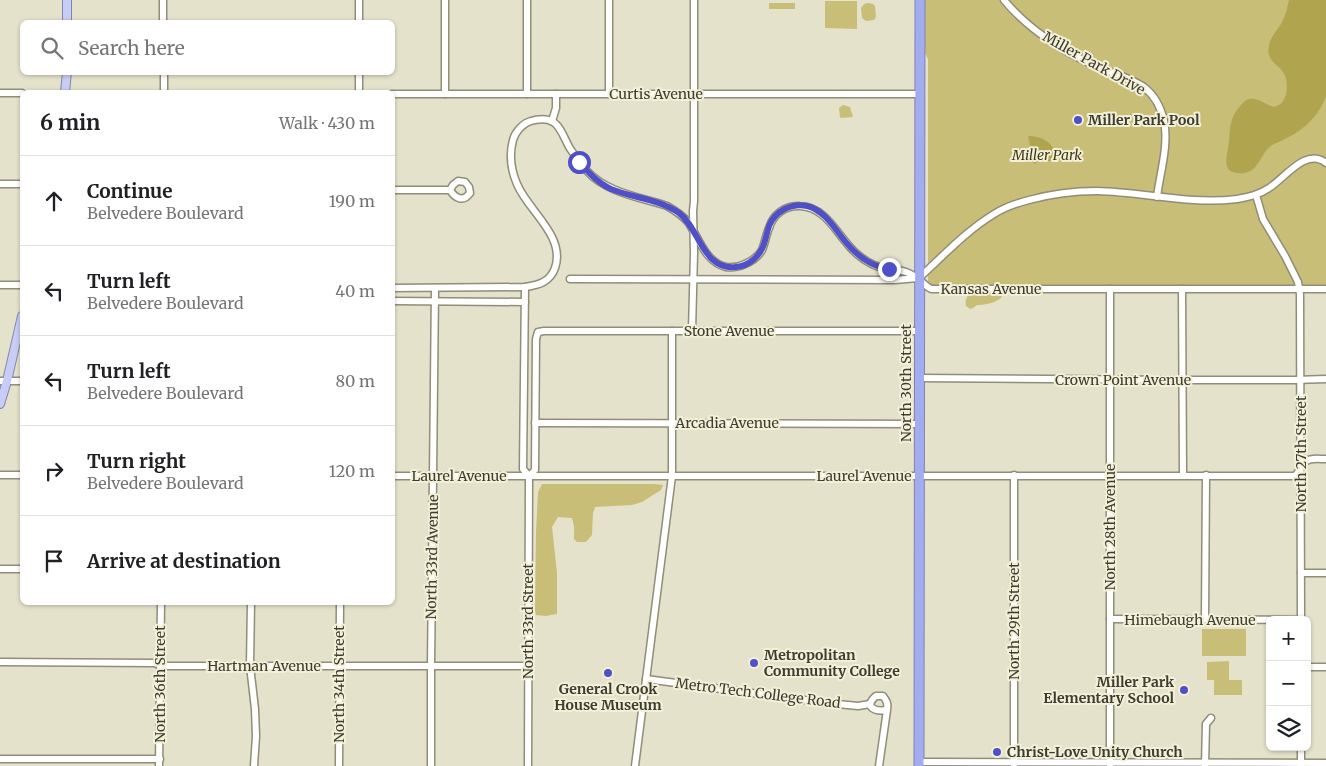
<!DOCTYPE html>
<html lang="en">
<head>
<meta charset="utf-8">
<style>
  body { margin:0; font-family:Merriweather,serif; background:#f6f6f6; color:#202124 }
  .controls { position:absolute; right:15px; bottom:15px; display:grid; overflow:hidden; border-radius:8px; box-shadow:0 1px 4px #0004 }
  .controls button { width:45px; height:45px; display:grid; place-items:center; padding:0; border:0; border-bottom:1px solid #e0e0e0; background:#fff; color:#202124; font:25px sans-serif }
  .stop { position:absolute; width:15px; height:15px; margin:-11px; border:4px solid #4f50c7; border-radius:50%; background:#fff }
  .stop.end { background:#4f50c7; border-color:#fff; box-shadow:0 1px 5px #0008 }
  .list { margin:0; padding:0; list-style:none }
  h2 { display:flex; justify-content:space-between; align-items:center; height:65px; margin:0; padding:0 20px; font-size:21px }
  h2 small { font-size:16px; font-weight:400; color:#757577 }
  .list li { display:grid; grid-template-columns:32px 1fr auto; gap:15px; align-items:center; box-sizing:border-box; height:90px; padding:0 20px; border-top:1px solid #e0e0e0 }
  .list b { display:block; font-size:19px; white-space:nowrap }
  .list p { margin:0; font-size:16px; white-space:nowrap; color:#757577 }
  .list em { font-size:16px; font-style:normal; color:#757577 }
  .icon { flex:none; width:28px; height:28px; fill:none; stroke:currentColor; stroke-width:2; stroke-linecap:round; stroke-linejoin:round }
  .map { position:relative; flex:none; width:1326px; height:766px; overflow:hidden }
  .search { position:absolute; background:#fff; box-shadow:0 1px 4px #0004; left:20px; top:20px; width:375px; height:55px; display:flex; align-items:center; gap:12px; box-sizing:border-box; padding:0 18px; border-radius:8px; color:#757577; font-size:19px }
  .panel { position:absolute; background:#fff; box-shadow:0 1px 4px #0004; left:20px; top:90px; width:375px; height:515px; border-radius:8px }
  .map>svg:first-child { display:block }
  .green { fill:#c8be77 }
  .water { fill:#b1a44f }
  .lines { fill:none; stroke-linecap:round; stroke-linejoin:round }
  .minor-casing { stroke:#908d78; stroke-width:9 }
  .major-casing { stroke:#7f85ac; stroke-width:10 }
  .highway-casing { stroke:#7f85ac; stroke-width:11 }
  .minor { stroke:#fff; stroke-width:6 }
  .major { stroke:#c7cdf5; stroke-width:8 }
  .highway { stroke:#a2acee; stroke-width:9 }
  .route { stroke:#4f50c7; stroke-width:6 }
  .poi-dot { fill:#4f50c7; stroke:#f3f0d8; stroke-width:2 }
  .labels { text-anchor:middle; dominant-baseline:central; stroke-width:4; stroke-linejoin:round; paint-order:stroke }
  .street-label { font-size:14px; fill:#3d3c32; stroke:#f3f0d8 }
  .poi-label { font-size:14px; font-weight:bold; fill:#3d3c32; stroke:#f3f0d8; text-anchor:start }
  .park-label { font-size:14px; font-style:italic; fill:#3e3914; stroke:#f3f0d8 }
</style>
</head>
<body>
<div class="map">
<svg width="1326" height="766" viewBox="0 0 1326 766">
  <rect width="100%" height="100%" fill="#e5e2cb"/>
  <g class="green">
    <path d="M923 0H1326V286H1223L1220 287 1188 288 1187 286 1181 285 1179 287 1170 285 1152 292 1115 285H1094L1084 291 1074 292 1067 285H1048L1040 294 1035 295 1023 291 1004 289 1001 298C994 303 986 305 977 305L973 308 970 309 966 306C964 297 971 292 975 285H931L928 281V59L924 51Z"/>
    <path d="M825 1H857V29L825 28Z"/>
    <rect x="769" y="3" width="26" height="6"/>
    <path d="M868 3 873 4 875 6 876 17 874 20 866 21 862 18 861 8 864 4Z"/>
    <path d="M843 105 850 107 853 117 841 118 840 117 839 108Z"/>
    <path d="M542 484H654L663 485 661 490 642 502 632 505 595 507 593 513 592 535 586 542H577L574 539V526L572 518 558 517 552 527 557 573V614L546 616 536 615 535 610 536 532 538 492Z"/>
    <rect x="1202" y="629" width="44" height="27"/>
    <path d="M1229 661V680H1242V695H1214V680H1207V662Z"/>
  </g>
  <g class="water">
    <path d="M1289 0H1326V96C1318 120 1297 135 1274 144 1261 150 1260 171 1245 173 1219 176 1227 157 1229 142 1230 128 1230 117 1240 106 1243 103 1245 100 1249 99 1258 97 1266 105 1274 107 1288 105 1290 82 1283 72 1279 66 1272 63 1270 57 1268 54 1268 49 1269 46 1270 37 1278 30 1282 22 1286 15 1287 8 1289 0Z"/>
    <path d="M1028 136C1045 136 1056 145 1057 161H1038L1035 164 1029 159 1032 156Z"/>
  </g>
  <g class="lines">
    <defs>
      <g id="minor">
        <path d="M163 0V22"/>
        <path d="M1004 0C1027 28 1063 52 1096 66 1111 73 1132 78 1145 88 1155 96 1161 108 1164 121 1169 145 1160 173 1157 197"/>
        <path d="M359 22V0"/>
        <path d="M164 72V92"/>
        <path d="M359 92V72"/>
        <path d="M0 93H22"/>
        <path d="M392 94H920"/>
        <path d="M445 94V0"/>
        <path d="M527 94V0"/>
        <path d="M609 94V0"/>
        <path d="M552 121 556 108V94"/>
        <path d="M458 181 465 182 469 187 470 193C463 203 455 198 450 190L453 185Z"/>
        <path d="M0 184H22"/>
        <path d="M392 190H450"/>
        <path d="M1256 195 1263 219 1285 256 1298 282 1300 294 1301 620"/>
        <path d="M919 278C943 256 966 231 994 214 1005 207 1017 203 1029 200 1051 194 1074 191 1097 191 1144 192 1190 205 1237 199 1248 197 1259 195 1269 188 1285 178 1306 147 1326 163"/>
        <path d="M570 279 895 280 918 278"/>
        <path d="M0 285H22"/>
        <path d="M525 287 523 469 529 476"/>
        <path d="M392 288 525 287C539 285 550 282 555 268 566 236 528 211 517 184 511 170 509 155 513 140 515 132 523 123 531 121 537 119 547 118 553 122 561 126 566 143 571 150 576 157 582 165 587 171 607 193 640 197 667 206 674 210 682 215 688 222 699 238 705 262 726 267 733 268 739 267 745 264 752 261 758 257 762 250 765 243 766 235 769 228 773 214 786 205 800 206 828 207 838 238 857 254 865 261 876 267 887 269 893 270 900 270 906 272 918 276 921 283 931 289H1326"/>
        <path d="M1182 289 1183 475"/>
        <path d="M392 301 525 302"/>
        <path d="M692 331 694 253 693 211 694 201V0"/>
        <path d="M919 378 1182 380H1294L1326 379"/>
        <path d="M0 381H22"/>
        <path d="M535 423 919 424"/>
        <path d="M0 475H22"/>
        <path d="M392 476H1295C1299 472 1300 469 1302 465 1307 457 1317 459 1326 459"/>
        <path d="M0 569H22"/>
        <path d="M1301 573H1326"/>
        <path d="M251 602 250 666 255 709 256 736 254 766"/>
        <path d="M1110 619 1301 620"/>
        <path d="M1205 619 1206 475"/>
        <path d="M0 662 154 663 168 666H523L528 667"/>
        <path d="M1307 667H1326"/>
        <path d="M646 679 827 703 858 706 870 704"/>
        <path d="M1301 747V766"/>
        <path d="M0 759H160"/>
        <path d="M919 762 1326 763"/>
        <path d="M1014 765V475"/>
        <path d="M159 766 161 602"/>
        <path d="M339 766 340 602"/>
        <path d="M431 766V666L435 288"/>
        <path d="M528 766 529 476 535 470 536 339 538 332 544 331H919"/>
        <path d="M635 766 672 476V331"/>
        <path d="M879 766 887 710C888 704 887 701 883 696H876C863 707 875 712 887 710"/>
        <path d="M1110 766V289"/>
        <path d="M1205 766 1206 724 1211 718"/>
      </g>
      <g id="major">
        <path d="M67 0V22"/>
        <path d="M65 92 67 72"/>
        <path d="M0 404 7 381 22 316"/>
      </g>
      <path id="highway" d="M919 766 920 0"/>
    </defs>
    <use href="#minor" class="minor-casing"/>
    <use href="#major" class="major-casing"/>
    <use href="#highway" class="highway-casing"/>
    <use href="#minor" class="minor"/>
    <use href="#major" class="major"/>
    <use href="#highway" class="highway"/>
  </g>
  <g class="lines">
    <path class="route" d="M579 162C588 172 598 183 611 189 633 198 659 199 679 213 700 229 703 271 736 267 749 266 760 256 764 244 766 238 767 232 769 226 775 211 791 203 807 206 828 211 838 236 853 250 863 260 875 267 889 269"/>
  </g>
  <g class="poi-dot">
    <circle cx="1078" cy="120" r="5"/>
    <circle cx="754" cy="663" r="5"/>
    <circle cx="608" cy="673" r="5"/>
    <circle cx="1184" cy="690" r="5"/>
    <circle cx="997" cy="752" r="5"/>
  </g>
  <g class="labels">
    <g class="street-label">
      <text transform="translate(1094 63) rotate(29)">Miller Park Drive</text>
      <text x="656" y="94">Curtis Avenue</text>
      <text x="991" y="289">Kansas Avenue</text>
      <text x="729" y="331">Stone Avenue</text>
      <text x="1123" y="380">Crown Point Avenue</text>
      <text transform="translate(906 383) rotate(-90)">North 30th Street</text>
      <text x="727" y="423">Arcadia Avenue</text>
      <text transform="translate(1301 454) rotate(-90)">North 27th Street</text>
      <text x="459" y="476">Laurel Avenue</text>
      <text x="864" y="476">Laurel Avenue</text>
      <text transform="translate(1110 527) rotate(-90)">North 28th Avenue</text>
      <text transform="translate(432 557) rotate(-89)">North 33rd Avenue</text>
      <text x="1190" y="620">Himebaugh Avenue</text>
      <text transform="translate(528 621) rotate(-90)">North 33rd Street</text>
      <text transform="translate(1014 621) rotate(-90)">North 29th Street</text>
      <text x="264" y="666">Hartman Avenue</text>
      <text transform="translate(160 684) rotate(-90)">North 36th Street</text>
      <text transform="translate(339 684) rotate(-90)">North 34th Street</text>
      <text transform="translate(758 693) rotate(7)">Metro Tech College Road</text>
    </g>
    <g class="poi-label">
      <text x="1088" y="120">Miller Park Pool</text>
      <text x="764" y="655">Metropolitan<tspan x="764" dy="16">Community College</tspan></text>
      <text x="1174" y="682" text-anchor="end">Miller Park<tspan x="1174" dy="16">Elementary School</tspan></text>
      <text x="608" y="689" text-anchor="middle">General Crook<tspan x="608" dy="16">House Museum</tspan></text>
      <text x="1007" y="752">Christ-Love Unity Church</text>
    </g>
    <g class="park-label">
      <text x="1047" y="155">Miller Park</text>
    </g>
  </g>
</svg>
<div class="controls">
<button>+</button>
<button>−</button>
<button><svg class="icon" aria-label="layers" viewBox="0 0 24 24"><path d="M12 4l9 5-9 5-9-5zM3 14l9 5 9-5"/></svg></button>
</div>
<div class="stop" style="left:579px;top:162px"></div>
<div class="stop end" style="left:889px;top:269px"></div>
<div class="search"><svg class="icon" aria-label="search" viewBox="0 0 24 24"><circle cx="10" cy="10" r="6"/><path d="M15 15l6 6"/></svg>Search here</div>
<section class="panel">
<h2>6 min<small>Walk · 430 m</small></h2>
<ul class="list">
<li><svg class="icon" aria-label="ahead" viewBox="0 0 24 24"><path d="M12 20V5M6 11l6-6 6 6"/></svg><div><b>Continue</b><p>Belvedere Boulevard</p></div><em>190 m</em></li>
<li><svg class="icon" aria-label="left" viewBox="0 0 24 24"><path d="M17 20v-9H6M10 6l-5 5 5 5"/></svg><div><b>Turn left</b><p>Belvedere Boulevard</p></div><em>40 m</em></li>
<li><svg class="icon" aria-label="left" viewBox="0 0 24 24"><path d="M17 20v-9H6M10 6l-5 5 5 5"/></svg><div><b>Turn left</b><p>Belvedere Boulevard</p></div><em>80 m</em></li>
<li><svg class="icon" aria-label="right" viewBox="0 0 24 24"><path d="M7 20v-9h11M14 6l5 5-5 5"/></svg><div><b>Turn right</b><p>Belvedere Boulevard</p></div><em>120 m</em></li>
<li><svg class="icon" aria-label="arrive" viewBox="0 0 24 24"><path d="M6 21V4h12l-3 4 3 4H6"/></svg><div><b>Arrive at destination</b></div></li>
</ul>
</section>
</div>
</body>
</html>
